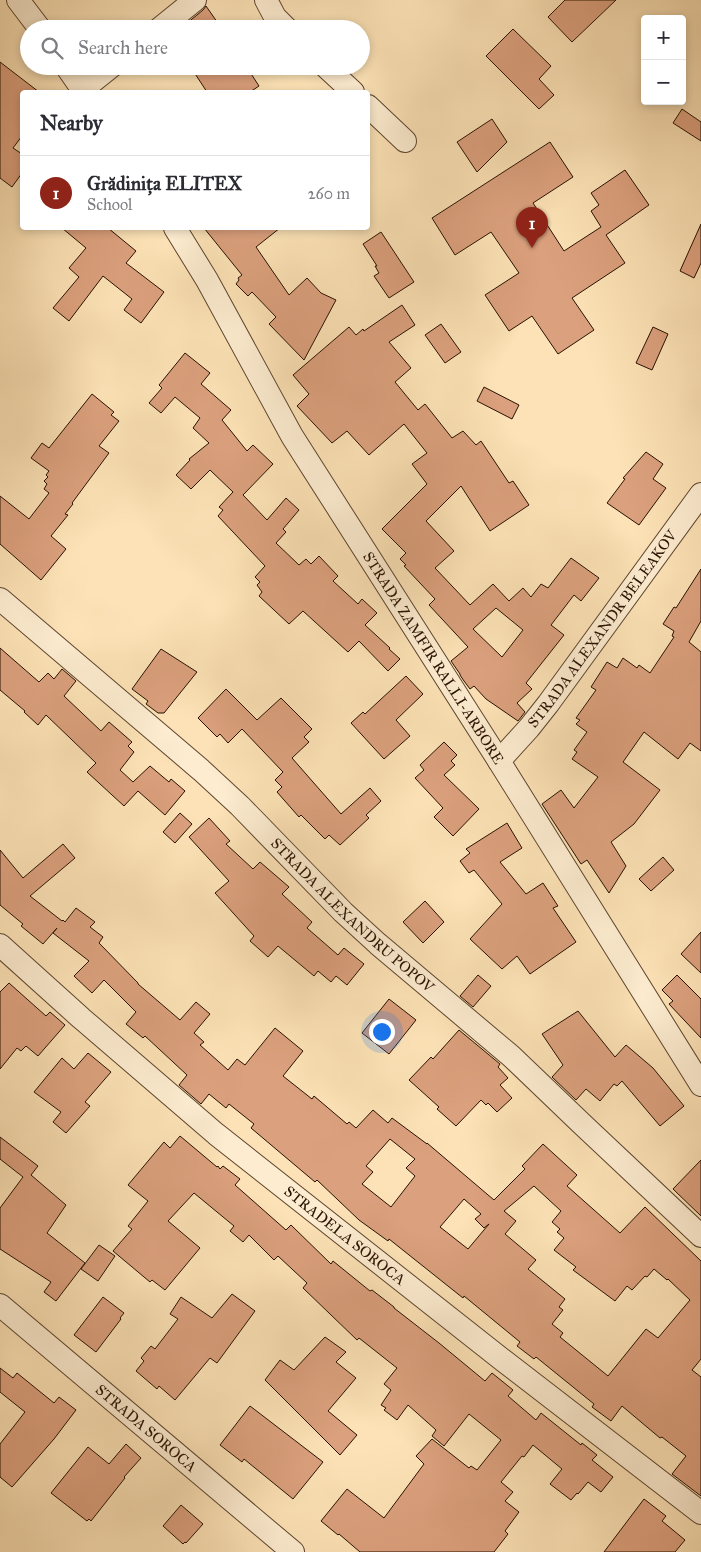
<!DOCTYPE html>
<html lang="en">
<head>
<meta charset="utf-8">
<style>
  body { margin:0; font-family:"IM FELL Great Primer",serif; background:#f7f7f7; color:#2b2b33 }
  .controls { position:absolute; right:15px; top:15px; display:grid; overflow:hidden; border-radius:5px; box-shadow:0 2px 8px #0003 }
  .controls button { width:45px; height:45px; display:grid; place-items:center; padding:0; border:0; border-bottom:1px solid #e1e1e2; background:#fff; color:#2b2b33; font:25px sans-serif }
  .you { position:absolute; left:381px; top:1031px; width:18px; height:18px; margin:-12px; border:4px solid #fff; border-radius:50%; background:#1a73e8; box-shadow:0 0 0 8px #1a73e833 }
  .badge { display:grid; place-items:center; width:32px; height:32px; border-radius:50%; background:#8f2418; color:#fff; font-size:16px; font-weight:700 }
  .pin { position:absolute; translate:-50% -41px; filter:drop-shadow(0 1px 2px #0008) }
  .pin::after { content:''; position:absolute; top:26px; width:18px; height:15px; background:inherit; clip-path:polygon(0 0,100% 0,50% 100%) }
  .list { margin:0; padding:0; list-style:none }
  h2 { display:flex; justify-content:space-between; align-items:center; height:65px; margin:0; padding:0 20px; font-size:21px }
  h2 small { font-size:16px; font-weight:400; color:#7c7c81 }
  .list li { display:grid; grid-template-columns:32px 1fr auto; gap:15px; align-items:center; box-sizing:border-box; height:75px; padding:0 20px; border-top:1px solid #e1e1e2 }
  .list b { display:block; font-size:19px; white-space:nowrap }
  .list p { margin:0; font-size:16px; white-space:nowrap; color:#7c7c81 }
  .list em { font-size:16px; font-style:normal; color:#7c7c81 }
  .icon { flex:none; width:28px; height:28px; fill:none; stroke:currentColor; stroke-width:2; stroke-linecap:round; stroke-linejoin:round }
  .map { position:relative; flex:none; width:701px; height:1552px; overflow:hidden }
  .search { position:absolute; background:#fff; box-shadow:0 2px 8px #0003; left:20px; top:20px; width:350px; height:55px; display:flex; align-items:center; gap:12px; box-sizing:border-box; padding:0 18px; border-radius:28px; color:#7c7c81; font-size:19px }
  .panel { position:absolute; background:#fff; box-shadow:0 2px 8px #0003; left:20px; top:90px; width:350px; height:140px; border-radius:5px }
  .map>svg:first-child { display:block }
  .building { fill:#dba07d; stroke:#281100; fill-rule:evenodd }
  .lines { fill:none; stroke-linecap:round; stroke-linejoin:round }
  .minor-casing { stroke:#5d452e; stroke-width:24 }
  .minor { stroke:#fdecd0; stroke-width:22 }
  .labels { text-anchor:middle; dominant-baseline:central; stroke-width:4.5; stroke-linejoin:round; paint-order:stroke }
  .street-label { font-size:15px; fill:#281100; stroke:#fdecd0 }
</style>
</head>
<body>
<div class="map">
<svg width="701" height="1552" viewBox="0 0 701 1552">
  <rect width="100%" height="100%" fill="#fce2b6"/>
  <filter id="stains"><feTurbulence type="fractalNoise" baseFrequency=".004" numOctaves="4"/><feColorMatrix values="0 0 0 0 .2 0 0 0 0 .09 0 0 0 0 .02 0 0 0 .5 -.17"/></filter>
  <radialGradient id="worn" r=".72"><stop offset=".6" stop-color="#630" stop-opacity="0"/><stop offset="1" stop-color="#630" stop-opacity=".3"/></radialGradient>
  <g class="building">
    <path d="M565 0H616L572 42 548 17Z"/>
    <path d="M206 6 222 29H180L203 10Z"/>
    <path d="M513 29 551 66 539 79 554 95 539 109 486 56Z"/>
    <path d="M0 62 39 92H22V136L13 148 22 154V173L12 187 0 178Z"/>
    <path d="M190 66H246L259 86 250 92H207Z"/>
    <path d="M682 109 701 122V141L673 123Z"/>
    <path d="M492 119 507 142 477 172 457 142Z"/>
    <path d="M550 142 573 177 533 203 564 251 601 227 591 211 599 205 591 193 625 170 649 205 606 235 625 263 572 298 594 330 558 354 532 316 509 331 485 295 519 273 491 232 455 255 432 218Z"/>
    <path d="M701 224V263L694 278 680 271Z"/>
    <path d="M62 228H108L136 251 126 263 164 292 141 323 124 310 132 299 103 276 69 321 53 308 79 277 69 268 86 248Z"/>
    <path d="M204 228H280L256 247 289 295 307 278 321 293 336 300 304 360 269 324 276 317 252 292 248 296 236 284 239 280 238 278 242 275Z"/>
    <path d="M381 232 414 282 389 298 374 276 379 273 375 266H377L363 244Z"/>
    <path d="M402 305 415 325 389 342 411 368 395 382 418 410 425 404 452 438 463 431 476 445 481 441 509 483 513 481 529 505 490 531 461 486 426 521 454 551 435 568 470 605 493 584 509 601 523 588 531 597 541 584 548 588 571 558 599 578 581 601 574 595 551 625 564 635 526 683 532 689 517 703 525 712 518 721 486 699 474 686 470 689 464 681 460 675V674L451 661 468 647 429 605 435 599 404 566 406 565 400 559 406 553 382 529 427 484 412 464 427 453 404 424 369 455 347 431 332 443 297 406 309 394 293 375 349 327 356 335 363 329 364 331ZM496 608 523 630 502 657 473 629Z"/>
    <path d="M441 324 461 352 445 363 425 335Z"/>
    <path d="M653 327 668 334 652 370 636 363Z"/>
    <path d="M185 353 210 373 201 384 231 410 222 420 247 451 253 445 273 464 243 495 267 520 286 498 299 510 283 529 286 532 276 543 299 565 306 559 311 564 319 556 338 576 333 581 358 604 362 599 377 613 365 625 390 648 389 649 400 659 388 671 359 641 348 652 303 611 289 624 259 596 262 592 257 585 260 582 255 577 265 566 218 516 223 510 219 507 233 492 210 470 191 489 176 475 190 460 189 459 209 443 193 428 200 418 175 397 161 413 149 403 162 388 159 385Z"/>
    <path d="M484 387 519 405 512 419 477 401Z"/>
    <path d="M92 394 114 412 111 415 119 421 99 446 109 453 72 503 73 504 65 514 68 515 51 536 66 549 41 580 0 544V496L29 519 49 493 44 489 47 484 44 481 48 477 46 475 49 471 31 458 42 443 49 448Z"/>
    <path d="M646 452 663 464 653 479 666 488 639 525 607 503 625 479 623 478Z"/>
    <path d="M701 569V621L689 642 701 652V751L690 743 678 759 644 732 623 762 660 790 634 824 611 842 626 866 609 893 587 860 581 864 542 804 561 790 574 808 598 777 572 759 577 752 574 750 587 732 576 724 580 720 576 718 596 690 591 687 607 662 617 668 623 658 637 668 639 665 650 673 674 637 672 636 674 631 663 624 674 607 676 608Z"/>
    <path d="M0 648 39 682 48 673 54 679 62 669 76 681 64 696 101 731 109 722 132 742 128 746 134 752 120 770 133 782 150 766 169 782 171 779 185 791 165 815 138 791 124 806 87 772 96 763 46 715 38 725 24 712 25 711 0 690Z"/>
    <path d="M161 649 197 672 164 713H158L146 704 148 701 132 689Z"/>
    <path d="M406 676 423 694 396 720 410 736 384 759 351 723 363 712 365 714Z"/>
    <path d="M226 689 257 720 281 698 312 729 304 737 309 742 292 758 341 814 370 788 381 801 366 815 369 818 340 845 329 835 325 839 301 815 299 817 277 792 282 787 275 780 283 772 242 729 228 743 220 734 217 737 198 718Z"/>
    <path d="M444 742 457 755 451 761 455 765 444 775 479 809 453 836 434 817 443 808 415 778 424 770 420 765Z"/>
    <path d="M180 813 192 824 175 843 163 832Z"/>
    <path d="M209 818 230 841 226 844 253 869 260 862 289 887 282 894 312 922 307 928 338 955 344 948 364 964 347 985 336 976 331 982 318 971 314 976 278 946 268 957 250 941 254 936 215 893 229 881 189 837Z"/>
    <path d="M507 823 522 848 500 862 526 894 543 883 558 906 553 908 576 942 530 974 517 956 502 969 470 939 502 904 474 870 469 873 460 861 470 853 466 849Z"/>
    <path d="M63 844 75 858 30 896 62 921 63 920 65 922 76 908 95 922 90 927 103 937 99 943 138 983V984L180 1020 196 1002 210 1014 194 1033 204 1042 200 1045 228 1070 237 1059 245 1065 275 1028 303 1051 283 1076 312 1099 314 1096 347 1124 349 1122 356 1128 373 1110 388 1123 392 1118 427 1144V1143L494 1200 525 1169 522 1166 543 1144 577 1175 567 1186 620 1233 645 1207 701 1261V1359L692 1370 701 1377V1496L672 1474 686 1456 662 1437 660 1438 622 1406 611 1421 592 1407 594 1404 536 1357 534 1359 517 1346 520 1342 464 1296 463 1298 389 1239 388 1241 359 1220 317 1180 315 1182 251 1128 254 1124 229 1104 226 1108 209 1094 201 1104 179 1085 187 1075 145 1036 143 1038 126 1024 136 1012 104 980 92 993 74 976 89 961 53 933 57 928 43 944 21 926 23 924 0 905V850L23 878ZM390 1139 415 1159 406 1168 415 1176 391 1207 362 1184 373 1172 366 1166ZM534 1186 561 1211 552 1222 560 1229 557 1232 564 1238 554 1250 576 1267 573 1270 615 1301 627 1286 632 1290 645 1276 647 1277 654 1269 667 1280 668 1279 690 1300 658 1338 646 1329 608 1376 560 1337 563 1333 552 1324 563 1310 559 1307 565 1299 528 1269 536 1260 505 1234 516 1221 504 1211ZM464 1199 481 1214 475 1219 484 1228 489 1224 468 1249 440 1227Z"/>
    <path d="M663 857 674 870 651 891 639 879Z"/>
    <path d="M425 901 444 922 423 943 403 922Z"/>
    <path d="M701 932V973L681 954Z"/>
    <path d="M478 975 491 986 473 1007 460 996Z"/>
    <path d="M677 975 701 999V1038L669 1004 673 1001 662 990Z"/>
    <path d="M9 983 46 1016 50 1012 65 1025 38 1056 26 1046 21 1051 17 1048 0 1069V992Z"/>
    <path d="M389 999 416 1020 389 1054 362 1033Z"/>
    <path d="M578 1011 615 1057 626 1045 653 1068 684 1106 660 1126 622 1081 617 1086 614 1084 600 1101 586 1089 576 1100 552 1077 563 1065 542 1034Z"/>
    <path d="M459 1030 500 1064 498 1067 508 1078 500 1085 512 1098 497 1112 488 1103 486 1105 481 1100 456 1126 437 1109 439 1107 409 1080 431 1057 433 1059Z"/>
    <path d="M88 1053 111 1072 85 1102 90 1106 66 1133 53 1122 61 1112 34 1092 62 1058 74 1069Z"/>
    <path d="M180 1136 217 1167 218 1166 220 1169 223 1166 240 1179 235 1185 286 1230 291 1225 331 1264 333 1261 370 1291 372 1290 394 1307V1308L439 1343 485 1381 492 1373 513 1390 508 1396 536 1420 541 1413 581 1445 582 1443 597 1455 592 1460 613 1477 601 1492 588 1482 578 1494 577 1493 571 1500 550 1484 562 1469 533 1445 524 1457 522 1456 501 1482 513 1492 505 1501 519 1512 505 1531 508 1534 494 1552H360L339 1534 338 1535 321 1521 347 1489 384 1518 424 1464 416 1456 432 1439 469 1468 471 1466 477 1470 501 1440 469 1414 444 1446 432 1436 436 1430 408 1405 397 1420 384 1410 386 1408 381 1405 391 1390 384 1384 397 1368 359 1338 357 1340 303 1288 307 1283 278 1256 274 1260 249 1235 243 1242 230 1231 234 1226 194 1193 168 1221 200 1248 165 1290 152 1280 150 1282 113 1251 132 1229 128 1226 148 1201 128 1185 164 1142 170 1148Z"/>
    <path d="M0 1137 38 1166 31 1175 66 1205 47 1233 85 1263 56 1301 44 1292 51 1282 0 1249V1208L23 1177 0 1159Z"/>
    <path d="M701 1160V1216L673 1189Z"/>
    <path d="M99 1245 115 1256 98 1281 81 1269Z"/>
    <path d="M232 1294 255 1311 217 1363 210 1358 175 1400 159 1386 157 1389 136 1371 144 1361 141 1358 151 1346 155 1349 178 1319 170 1314 181 1297 212 1318Z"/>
    <path d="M103 1297 124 1313 120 1318 121 1319 96 1352 74 1335Z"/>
    <path d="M325 1337 346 1352 336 1362 356 1378 328 1411 357 1435 340 1455 265 1380 280 1360 294 1370Z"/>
    <path d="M0 1368 13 1378 17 1373 54 1403 59 1397 76 1410 54 1439 12 1487 0 1477V1444L25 1412 0 1392Z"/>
    <path d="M250 1406 323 1462 293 1499 244 1459 242 1462 220 1445Z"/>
    <path d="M126 1444 141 1458 124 1477 125 1478 91 1521 89 1519 87 1521 51 1493 88 1447 109 1464Z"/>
    <path d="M644 1499 666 1516 662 1521 685 1540 675 1552H604Z"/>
    <path d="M181 1505 203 1524 186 1543 185 1542 183 1544 163 1526Z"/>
  </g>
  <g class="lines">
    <defs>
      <g id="minor">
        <path d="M18 0 40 29"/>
        <path d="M266 0 275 17 287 29"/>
        <path d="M159 29 195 0"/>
        <path d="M66 66 84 92"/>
        <path d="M325 66 353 92"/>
        <path d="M82 90 112 66"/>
        <path d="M368 106 405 141"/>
        <path id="s1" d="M175 228 207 280 292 436 499 761 701 1085"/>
        <path id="s2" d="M0 599 201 770 240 806 343 912 378 944 511 1056 582 1124 701 1236"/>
        <path id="s3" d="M499 761 529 728 548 704 701 494"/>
        <path id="s4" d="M0 945 81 1018 216 1134 504 1361 701 1513"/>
        <path id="s5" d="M0 1305 293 1552"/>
      </g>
    </defs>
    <use href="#minor" class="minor-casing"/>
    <use href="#minor" class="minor"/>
  </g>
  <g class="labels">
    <g class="street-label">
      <text stroke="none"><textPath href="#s3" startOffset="168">STRADA ALEXANDR BELEAKOV</textPath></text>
      <text stroke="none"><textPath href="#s1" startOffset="502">STRADA ZAMFIR RALLI-ARBORE</textPath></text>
      <text stroke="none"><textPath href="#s2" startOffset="474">STRADA ALEXANDRU POPOV</textPath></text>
      <text stroke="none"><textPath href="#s4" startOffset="451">STRADELA SOROCА</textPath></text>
      <text stroke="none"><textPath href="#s5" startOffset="191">STRADA SOROCA</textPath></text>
    </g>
  </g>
  <rect width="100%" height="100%" filter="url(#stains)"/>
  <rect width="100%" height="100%" fill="url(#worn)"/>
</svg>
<div class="controls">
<button>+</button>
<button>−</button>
</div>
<div class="you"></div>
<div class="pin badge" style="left:532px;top:248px">1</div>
<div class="search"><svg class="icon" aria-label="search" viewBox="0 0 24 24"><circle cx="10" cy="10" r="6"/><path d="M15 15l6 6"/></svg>Search here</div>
<section class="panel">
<h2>Nearby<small></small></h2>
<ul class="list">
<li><span class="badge">1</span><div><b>Grădinița ELITEX</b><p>School</p></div><em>260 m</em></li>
</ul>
</section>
</div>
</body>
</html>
